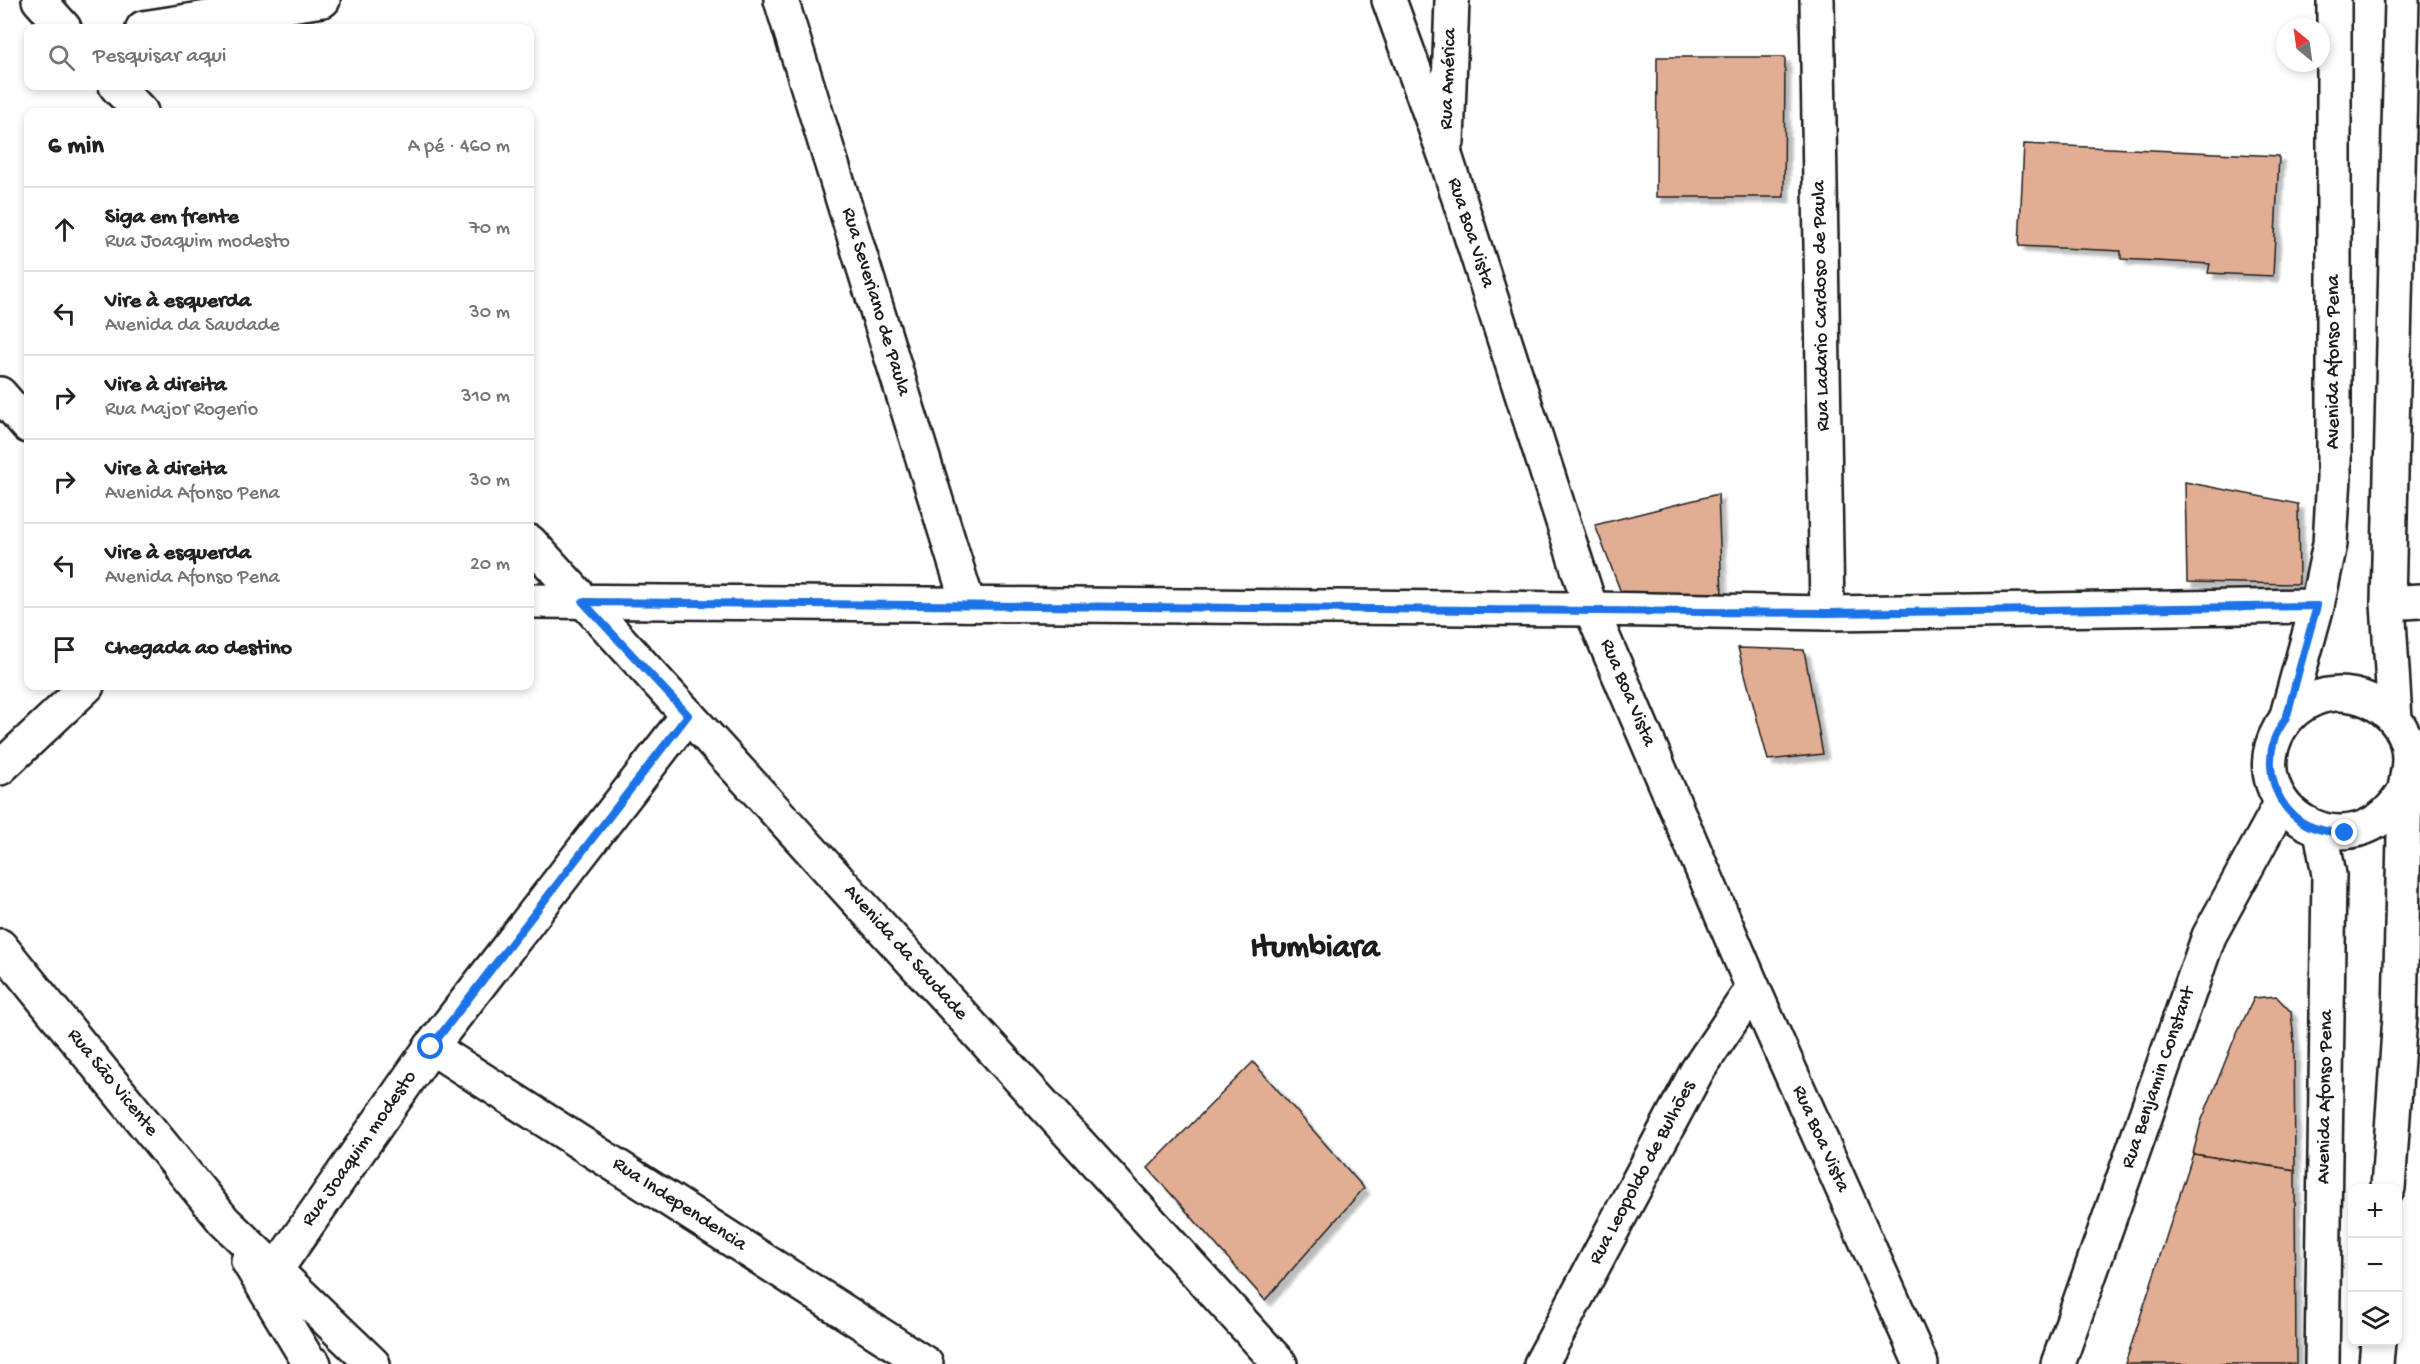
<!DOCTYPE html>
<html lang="pt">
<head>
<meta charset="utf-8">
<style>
  body { margin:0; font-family:"Gochi Hand",sans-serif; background:#f2f2f2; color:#202124 }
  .controls { position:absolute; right:18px; bottom:18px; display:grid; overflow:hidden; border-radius:12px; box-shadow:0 3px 9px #0003 }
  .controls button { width:54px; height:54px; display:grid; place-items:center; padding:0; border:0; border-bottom:2px solid #e0e0e0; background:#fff; color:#202124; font:30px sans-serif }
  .compass { position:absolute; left:2276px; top:18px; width:54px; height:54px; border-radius:50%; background:#fff; box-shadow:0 3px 9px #0003; rotate:331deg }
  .stop { position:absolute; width:18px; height:18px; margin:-14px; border:4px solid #1a73e8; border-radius:50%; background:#fff }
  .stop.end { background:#1a73e8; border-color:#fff; box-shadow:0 2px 6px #0008 }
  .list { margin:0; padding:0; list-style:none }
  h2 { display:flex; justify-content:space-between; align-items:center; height:78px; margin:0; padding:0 24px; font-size:26px }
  h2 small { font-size:20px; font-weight:400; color:#757577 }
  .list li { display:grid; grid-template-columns:39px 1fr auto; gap:18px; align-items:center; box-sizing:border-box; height:84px; padding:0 24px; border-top:2px solid #e0e0e0 }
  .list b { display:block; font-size:22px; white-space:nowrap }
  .list p { margin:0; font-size:20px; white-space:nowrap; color:#757577 }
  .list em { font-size:20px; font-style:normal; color:#757577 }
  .icon { flex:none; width:33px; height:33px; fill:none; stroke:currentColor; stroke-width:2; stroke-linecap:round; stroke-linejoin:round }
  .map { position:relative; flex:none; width:2420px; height:1364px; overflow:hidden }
  .search { position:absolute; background:#fff; box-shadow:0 3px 9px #0003; left:24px; top:24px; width:510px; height:66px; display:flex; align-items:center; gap:15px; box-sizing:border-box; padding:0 21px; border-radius:12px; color:#757577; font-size:22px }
  .panel { position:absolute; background:#fff; box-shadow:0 3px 9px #0003; left:24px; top:108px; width:510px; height:582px; border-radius:12px }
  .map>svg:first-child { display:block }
  .building { fill:#e1ae93; stroke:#1c1c1c; stroke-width:1.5; filter:url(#shadow) }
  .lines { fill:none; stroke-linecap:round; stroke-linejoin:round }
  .street-casing { stroke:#1c1c1c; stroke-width:38 }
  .secondary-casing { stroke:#1c1c1c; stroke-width:38 }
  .street { stroke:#fff; stroke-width:33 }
  .secondary { stroke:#fff; stroke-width:33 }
  .route { stroke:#1a73e8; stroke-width:8 }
  .labels { text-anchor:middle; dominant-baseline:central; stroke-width:6; stroke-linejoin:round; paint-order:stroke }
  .street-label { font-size:20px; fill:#1c1c1c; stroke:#fff }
  .town-label { font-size:32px; font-weight:bold; fill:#1c1c1c; stroke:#fff }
</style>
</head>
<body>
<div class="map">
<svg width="2420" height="1364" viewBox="0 0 2420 1364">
  <defs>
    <filter id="shadow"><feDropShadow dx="5.5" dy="5.5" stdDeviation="1.5" flood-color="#0004"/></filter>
  </defs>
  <rect width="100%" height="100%" fill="#fff"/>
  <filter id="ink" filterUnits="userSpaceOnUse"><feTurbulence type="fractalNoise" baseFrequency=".0167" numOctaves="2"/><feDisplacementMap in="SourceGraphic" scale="12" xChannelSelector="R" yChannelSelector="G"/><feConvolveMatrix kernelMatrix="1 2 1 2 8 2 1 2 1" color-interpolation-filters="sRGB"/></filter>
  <g filter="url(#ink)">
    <g class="building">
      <path d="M1657 57H1785L1784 197H1656Z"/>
      <path d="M2024 144 2279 156 2273 276 2208 273 2210 264 2121 259V251L2019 246Z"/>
      <path d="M2185 482 2298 504 2299 584 2187 582Z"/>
      <path d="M1718 494 1722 595H1622L1595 525Z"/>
      <path d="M1738 648 1804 650 1823 754 1768 760Z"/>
      <path d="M2276 996 2291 1012 2294 1042 2295 1170 2193 1154 2201 1122 2233 1042 2254 998Z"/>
      <path d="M1253 1062 1364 1188 1265 1300 1148 1168Z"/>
      <path d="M2193 1154 2295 1170 2296 1364H2125Z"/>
    </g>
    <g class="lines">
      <defs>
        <g id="street">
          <path d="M39 0 64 28"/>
          <path d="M781 0 968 604"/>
          <path d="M1817 0 1827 613"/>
          <path d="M143 28 323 0"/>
          <path d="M116 86 141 112"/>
          <path d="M1447 142 1452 0"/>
          <path d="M0 394 28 426"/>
          <path d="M530 542 1280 1364"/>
          <path d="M530 601 1591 609 1446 158 1389 0"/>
          <path d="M2388 603 2420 601"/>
          <path d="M0 768 87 686"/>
          <path d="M0 946 224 1221 373 1364"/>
          <path d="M1753 988 1921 1364"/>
          <path d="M431 1047 926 1364"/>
          <path d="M248 1261 309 1362 314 1364"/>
          <path d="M275 1271 431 1047 688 715"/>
        </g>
        <g id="secondary">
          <path d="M2286 719 2317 606 2330 544 2334 477V0"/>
          <path d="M2395 720 2388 603 2402 0"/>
          <path d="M2321 830 2329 875 2322 1364"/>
          <path d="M2388 1188 2400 1016 2405 790C2406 780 2409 769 2409 759 2409 711 2355 682 2314 699 2299 705 2288 715 2280 728 2234 807 2353 881 2405 790"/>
          <path d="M1541 1364 1697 1071 1753 988 1591 609 1827 613 2317 606"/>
          <path d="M2058 1364 2209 936 2282 802"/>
          <path d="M2376 1364 2378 1342"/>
        </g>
      </defs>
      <use href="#street" class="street-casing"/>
      <use href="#secondary" class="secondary-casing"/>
      <use href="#street" class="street"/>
      <use href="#secondary" class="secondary"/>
    </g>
  </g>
  <g class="lines" filter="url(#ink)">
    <path class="route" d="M431 1047 688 715 583 602 1827 613 2317 606C2307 641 2297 676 2288 712 2285 722 2277 730 2274 740 2263 777 2282 822 2322 830 2329 832 2337 832 2345 833"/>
  </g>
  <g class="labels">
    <g class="street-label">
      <text transform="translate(1449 79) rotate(-88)">Rua América</text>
      <text transform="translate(1470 233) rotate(72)">Rua Boa Vista</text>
      <text transform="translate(875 302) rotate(73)">Rua Severiano de Paula</text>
      <text transform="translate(1822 306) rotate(-91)">Rua Ladario Cardoso de Paula</text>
      <text transform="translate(2334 362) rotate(-90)">Avenida Afonso Pena</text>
      <text transform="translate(1627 693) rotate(67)">Rua Boa Vista</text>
      <text transform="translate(905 953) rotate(48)">Avenida da Saudade</text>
      <text transform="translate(2159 1078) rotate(-71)">Rua Benjamin Constant</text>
      <text transform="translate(112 1083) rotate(51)">Rua São Vicente</text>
      <text transform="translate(2326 1097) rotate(-89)">Avenida Afonso Pena</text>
      <text transform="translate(1820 1139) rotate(66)">Rua Boa Vista</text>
      <text transform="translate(360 1149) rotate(-55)">Rua Joaquim modesto</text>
      <text transform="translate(1643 1173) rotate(-62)">Rua Leopoldo de Bulhões</text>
      <text transform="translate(679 1205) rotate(33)">Rua Independencia</text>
    </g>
    <g class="town-label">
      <text x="1315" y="949">Itumbiara</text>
    </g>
  </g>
</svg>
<div class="controls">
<button>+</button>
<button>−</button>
<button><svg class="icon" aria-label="layers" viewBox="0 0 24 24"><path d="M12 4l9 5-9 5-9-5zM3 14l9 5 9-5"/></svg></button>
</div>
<svg class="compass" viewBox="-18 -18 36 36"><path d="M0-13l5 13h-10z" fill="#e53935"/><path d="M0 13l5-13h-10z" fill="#757577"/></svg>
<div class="stop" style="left:431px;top:1047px"></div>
<div class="stop end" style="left:2345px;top:833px"></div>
<div class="search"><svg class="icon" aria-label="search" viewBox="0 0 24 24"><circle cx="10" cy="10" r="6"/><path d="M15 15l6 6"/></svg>Pesquisar aqui</div>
<section class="panel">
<h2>6 min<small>A pé · 460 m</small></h2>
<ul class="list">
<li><svg class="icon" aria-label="ahead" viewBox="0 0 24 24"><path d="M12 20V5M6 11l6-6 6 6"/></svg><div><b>Siga em frente</b><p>Rua Joaquim modesto</p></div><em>70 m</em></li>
<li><svg class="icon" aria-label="left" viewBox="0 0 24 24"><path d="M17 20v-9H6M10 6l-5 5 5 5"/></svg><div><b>Vire à esquerda</b><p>Avenida da Saudade</p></div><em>30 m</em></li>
<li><svg class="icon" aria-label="right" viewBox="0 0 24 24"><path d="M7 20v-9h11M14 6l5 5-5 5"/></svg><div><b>Vire à direita</b><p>Rua Major Rogerio</p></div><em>310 m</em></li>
<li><svg class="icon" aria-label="right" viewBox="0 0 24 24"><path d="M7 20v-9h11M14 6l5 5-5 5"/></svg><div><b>Vire à direita</b><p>Avenida Afonso Pena</p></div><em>30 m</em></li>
<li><svg class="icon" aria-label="left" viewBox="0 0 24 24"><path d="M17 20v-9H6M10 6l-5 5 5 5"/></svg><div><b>Vire à esquerda</b><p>Avenida Afonso Pena</p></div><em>20 m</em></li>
<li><svg class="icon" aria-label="arrive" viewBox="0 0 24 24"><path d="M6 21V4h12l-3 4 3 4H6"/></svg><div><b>Chegada ao destino</b></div></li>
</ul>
</section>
</div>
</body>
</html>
